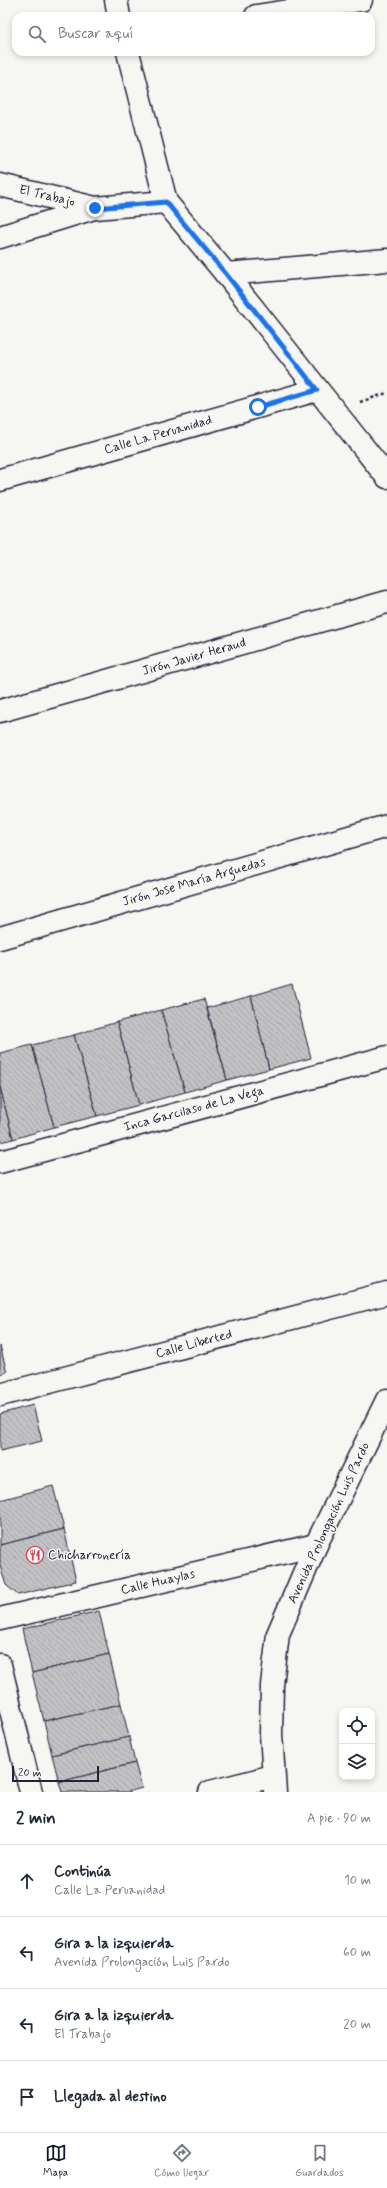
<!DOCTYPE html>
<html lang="es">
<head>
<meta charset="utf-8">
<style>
  body { margin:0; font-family:Mynerve,sans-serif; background:#f6f6f7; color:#1f2937 }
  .controls { position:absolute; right:12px; bottom:12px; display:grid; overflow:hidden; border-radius:8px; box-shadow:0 2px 6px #0003 }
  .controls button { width:36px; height:36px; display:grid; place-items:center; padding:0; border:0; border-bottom:1px solid #e0e1e3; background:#fff; color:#1f2937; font:20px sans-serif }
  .scale { position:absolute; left:12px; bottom:10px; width:87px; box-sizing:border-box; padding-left:4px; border:2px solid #22223b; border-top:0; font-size:11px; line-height:14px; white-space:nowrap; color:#22223b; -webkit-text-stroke:3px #f6f6f2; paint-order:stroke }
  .stop { position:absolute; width:12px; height:12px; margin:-9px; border:3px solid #1a73e8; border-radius:50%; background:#fff }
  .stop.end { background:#1a73e8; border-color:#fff; box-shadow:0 1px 4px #0008 }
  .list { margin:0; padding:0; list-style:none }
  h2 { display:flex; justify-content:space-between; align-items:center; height:52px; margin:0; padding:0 16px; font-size:17px }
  h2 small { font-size:13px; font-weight:400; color:#747a83 }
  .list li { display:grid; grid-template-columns:26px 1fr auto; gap:12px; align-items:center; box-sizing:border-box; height:72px; padding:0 16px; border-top:1px solid #e0e1e3 }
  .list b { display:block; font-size:15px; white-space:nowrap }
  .list p { margin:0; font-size:13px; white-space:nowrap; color:#747a83 }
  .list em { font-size:13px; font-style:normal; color:#747a83 }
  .icon { flex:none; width:22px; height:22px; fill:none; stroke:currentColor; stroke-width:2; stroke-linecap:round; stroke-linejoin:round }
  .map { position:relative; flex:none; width:387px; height:1792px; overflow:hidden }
  .search { position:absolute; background:#fff; box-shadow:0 2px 6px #0003; left:12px; right:12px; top:12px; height:44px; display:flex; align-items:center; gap:10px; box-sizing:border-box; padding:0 14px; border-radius:12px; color:#747a83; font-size:15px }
  .sheet { height:340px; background:#fff }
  nav { display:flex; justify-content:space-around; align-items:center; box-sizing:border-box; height:56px; border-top:1px solid #e0e1e3; background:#fff; font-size:11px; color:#747a83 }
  nav a { display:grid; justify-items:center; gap:2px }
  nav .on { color:#111827 }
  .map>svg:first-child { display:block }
  .building { fill:url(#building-back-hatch); stroke:#22223b }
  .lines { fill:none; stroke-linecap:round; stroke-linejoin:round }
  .street-casing { stroke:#22223b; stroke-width:25 }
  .path { stroke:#22223b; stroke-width:2.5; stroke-dasharray:3 3; stroke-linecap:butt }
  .street { stroke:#f6f6f2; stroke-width:22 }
  .route { stroke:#1a73e8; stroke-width:5 }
  .labels { text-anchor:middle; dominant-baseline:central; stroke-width:3; stroke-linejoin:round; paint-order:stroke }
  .street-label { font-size:13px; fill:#22223b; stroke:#f6f6f2 }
  .poi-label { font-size:13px; fill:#22223b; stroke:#f6f6f2; text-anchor:start }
</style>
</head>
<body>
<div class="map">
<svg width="387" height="1792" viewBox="0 0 387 1792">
  <defs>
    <pattern id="building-back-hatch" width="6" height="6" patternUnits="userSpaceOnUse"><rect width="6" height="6" fill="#c2c2c4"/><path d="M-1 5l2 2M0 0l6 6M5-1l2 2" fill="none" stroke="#a6a6a9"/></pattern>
  </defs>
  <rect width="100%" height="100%" fill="#f6f6f2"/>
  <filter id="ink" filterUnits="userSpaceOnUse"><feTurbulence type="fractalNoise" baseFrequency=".025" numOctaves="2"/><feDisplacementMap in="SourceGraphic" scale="8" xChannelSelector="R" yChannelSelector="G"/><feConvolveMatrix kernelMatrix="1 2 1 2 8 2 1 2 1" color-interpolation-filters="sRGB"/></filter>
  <g filter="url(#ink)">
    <g class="building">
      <path d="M292 984 311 1058 269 1069 251 996Z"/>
      <path d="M251 996 269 1069 227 1080 207 1008Z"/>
      <path d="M204 999 227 1080 185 1092 161 1010Z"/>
      <path d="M161 1010 185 1092 139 1105 117 1022Z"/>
      <path d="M117 1022 139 1105 97 1116 74 1035Z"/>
      <path d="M74 1035 97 1116 54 1127 32 1045Z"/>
      <path d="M32 1045 54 1127 13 1139 0 1087V1053Z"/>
      <path d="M0 1087 13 1139 0 1142Z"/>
      <path d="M0 1346 7 1372 0 1374Z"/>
      <path d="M33 1405 42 1441 0 1451V1414Z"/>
      <path d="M53 1486 64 1529 0 1545V1500Z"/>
      <path d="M64 1529 76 1581 18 1595 6 1585 0 1566V1545Z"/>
      <path d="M99 1611 109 1654 32 1673 22 1629Z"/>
      <path d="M109 1654 121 1704 44 1721 32 1673Z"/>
      <path d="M121 1704 129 1737 52 1755 44 1721Z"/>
      <path d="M129 1737 135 1763 59 1782 52 1755Z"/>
      <path d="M135 1763 142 1788 127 1792H62L59 1782Z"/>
    </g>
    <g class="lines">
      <defs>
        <g id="street">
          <path d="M116 0 119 16"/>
          <path d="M256 16 361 0"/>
          <path d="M128 52 166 202 226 274 387 477"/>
          <path d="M0 185 95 208 166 202"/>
          <path d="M0 237 94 208"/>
          <path d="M226 274 387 260"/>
          <path d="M0 480 317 390"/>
          <path d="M0 711 387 602"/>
          <path d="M0 938 387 826"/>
          <path d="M0 1162 387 1057"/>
          <path d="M0 1395 387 1293"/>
          <path d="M0 1619 316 1545"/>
          <path d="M0 1665 31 1792"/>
          <path d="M210 1792 273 1776"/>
          <path d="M275 1792 271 1734 272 1685 278 1634 316 1545 387 1400"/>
        </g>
      </defs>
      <use href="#street" class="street-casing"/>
      <path class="path" d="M360 402 387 393"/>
      <use href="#street" class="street"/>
    </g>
  </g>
  <g class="lines" filter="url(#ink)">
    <path class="route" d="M95 208 166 202 226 274 317 390 258 407"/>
  </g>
  <defs>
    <symbol id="restaurant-ring" viewBox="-11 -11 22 22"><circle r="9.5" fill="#f6f6f2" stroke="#d1495b" stroke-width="1.5"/><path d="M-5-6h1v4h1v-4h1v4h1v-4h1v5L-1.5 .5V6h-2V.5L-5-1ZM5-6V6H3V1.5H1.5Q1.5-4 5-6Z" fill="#d1495b"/></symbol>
  </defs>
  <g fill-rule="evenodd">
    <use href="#restaurant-ring" x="25" y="1545" width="20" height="20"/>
  </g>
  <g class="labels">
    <g class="street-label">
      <text transform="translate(47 196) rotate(13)">El Trabajo</text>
      <text transform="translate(158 435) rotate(-16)">Calle La Peruanidad</text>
      <text transform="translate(194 657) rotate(-16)">Jirón Javier Heraud</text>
      <text transform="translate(194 882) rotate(-16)">Jirón Jose María Arguedas</text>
      <text transform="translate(194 1109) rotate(-15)">Inca Garcilaso de La Vega</text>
      <text transform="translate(194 1344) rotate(-15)">Calle Liberted</text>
      <text transform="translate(329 1523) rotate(-65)">Avenida Prolongación Luis Pardo</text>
      <text transform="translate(158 1582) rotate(-13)">Calle Huaylas</text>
    </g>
    <g class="poi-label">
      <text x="48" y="1555">Chicharronería</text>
    </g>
  </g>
</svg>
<div class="controls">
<button><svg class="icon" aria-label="locate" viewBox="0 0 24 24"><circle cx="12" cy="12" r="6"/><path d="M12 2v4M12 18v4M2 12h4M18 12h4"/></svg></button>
<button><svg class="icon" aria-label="layers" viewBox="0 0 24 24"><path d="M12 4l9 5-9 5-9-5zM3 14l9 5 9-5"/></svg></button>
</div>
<div class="scale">20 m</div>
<div class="stop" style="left:258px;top:407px"></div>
<div class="stop end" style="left:95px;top:208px"></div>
<div class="search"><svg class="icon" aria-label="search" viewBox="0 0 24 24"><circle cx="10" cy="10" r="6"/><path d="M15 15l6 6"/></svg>Buscar aquí</div>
</div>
<section class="sheet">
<h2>2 min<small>A pie · 90 m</small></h2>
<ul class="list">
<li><svg class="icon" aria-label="ahead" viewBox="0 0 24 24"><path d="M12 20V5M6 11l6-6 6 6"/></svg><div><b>Continúa</b><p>Calle La Peruanidad</p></div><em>10 m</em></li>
<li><svg class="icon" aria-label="left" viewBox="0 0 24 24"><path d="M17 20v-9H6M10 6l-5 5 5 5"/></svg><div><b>Gira a la izquierda</b><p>Avenida Prolongación Luis Pardo</p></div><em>60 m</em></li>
<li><svg class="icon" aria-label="left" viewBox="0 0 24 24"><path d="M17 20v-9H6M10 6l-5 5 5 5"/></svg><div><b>Gira a la izquierda</b><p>El Trabajo</p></div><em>20 m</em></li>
<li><svg class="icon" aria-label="arrive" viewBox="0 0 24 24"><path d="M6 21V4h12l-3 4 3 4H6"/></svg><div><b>Llegada al destino</b></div></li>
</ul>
</section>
<nav>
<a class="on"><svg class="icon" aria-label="map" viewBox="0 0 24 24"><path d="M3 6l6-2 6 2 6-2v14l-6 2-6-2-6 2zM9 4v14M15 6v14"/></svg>Mapa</a>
<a><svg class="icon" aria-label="directions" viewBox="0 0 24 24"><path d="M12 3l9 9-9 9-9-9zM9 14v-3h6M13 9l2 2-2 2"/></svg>Cómo llegar</a>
<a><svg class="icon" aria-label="saved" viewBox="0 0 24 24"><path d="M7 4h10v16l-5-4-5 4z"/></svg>Guardados</a>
</nav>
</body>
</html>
